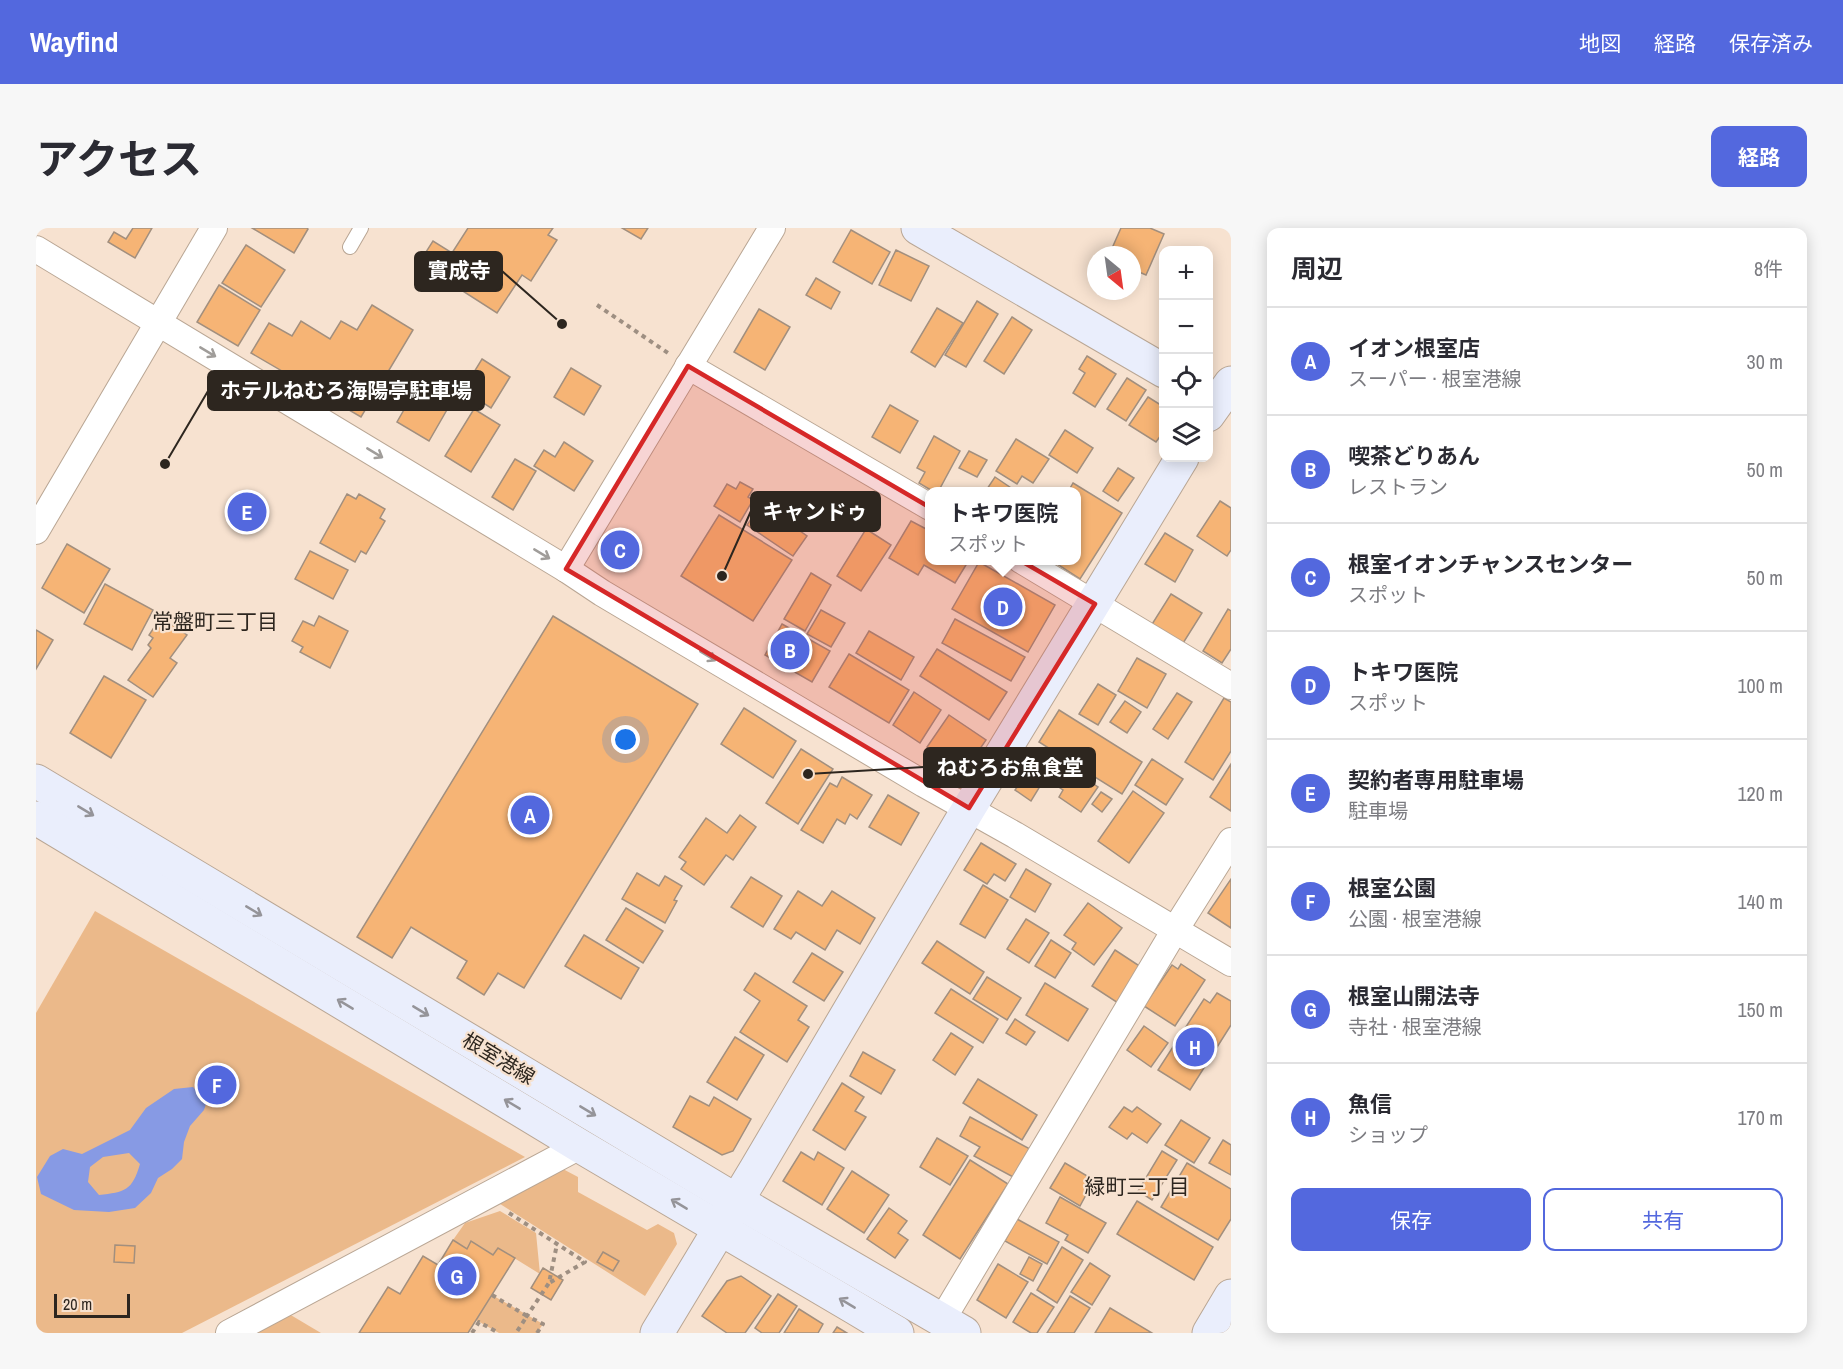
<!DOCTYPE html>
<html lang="ja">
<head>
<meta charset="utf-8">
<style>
  body { margin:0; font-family:"Archivo Narrow","Noto Sans JP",sans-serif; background:#f7f7f7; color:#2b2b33 }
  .controls { position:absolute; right:18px; top:18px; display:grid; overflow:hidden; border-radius:12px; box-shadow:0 3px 15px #0003 }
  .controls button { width:54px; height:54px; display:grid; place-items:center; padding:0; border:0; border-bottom:2px solid #e1e1e2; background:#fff; color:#2b2b33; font:30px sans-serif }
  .compass { position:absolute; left:1051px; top:18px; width:54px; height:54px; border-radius:50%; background:#fff; box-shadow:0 3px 15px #0003; rotate:151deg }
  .scale { position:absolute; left:18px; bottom:15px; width:76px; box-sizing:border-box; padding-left:6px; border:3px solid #2d261f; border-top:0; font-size:16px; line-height:21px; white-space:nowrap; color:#2d261f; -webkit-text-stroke:4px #f7e2d0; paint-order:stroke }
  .you { position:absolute; left:590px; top:512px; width:21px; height:21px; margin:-15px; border:4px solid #fff; border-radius:50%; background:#1a73e8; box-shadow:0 0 0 9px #1a73e833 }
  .badge { display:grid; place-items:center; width:39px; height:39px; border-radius:50%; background:#5368de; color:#fff; font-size:20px; font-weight:700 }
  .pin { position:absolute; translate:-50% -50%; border:3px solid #fff; box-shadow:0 2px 6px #0006 }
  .popup { position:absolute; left:889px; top:259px; width:156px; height:78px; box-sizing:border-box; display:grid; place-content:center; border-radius:12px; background:#fff; filter:drop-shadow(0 2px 4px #0005); font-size:20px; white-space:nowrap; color:#7c7c81 }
  .popup b { font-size:22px; color:#2b2b33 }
  .popup::after { content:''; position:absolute; left:50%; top:100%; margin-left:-12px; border:12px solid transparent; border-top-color:#fff }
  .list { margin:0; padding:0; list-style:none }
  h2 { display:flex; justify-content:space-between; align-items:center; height:78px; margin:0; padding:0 24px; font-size:26px }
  h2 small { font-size:20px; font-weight:400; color:#7c7c81 }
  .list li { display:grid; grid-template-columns:39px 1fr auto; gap:18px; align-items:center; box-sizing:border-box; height:108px; padding:0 24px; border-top:2px solid #e1e1e2 }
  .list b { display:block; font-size:22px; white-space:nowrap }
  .list p { margin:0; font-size:20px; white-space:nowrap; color:#7c7c81 }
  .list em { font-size:20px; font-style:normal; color:#7c7c81 }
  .actions { display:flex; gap:12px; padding:18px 24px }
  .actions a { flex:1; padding:14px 0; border:2px solid #5368de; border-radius:12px; text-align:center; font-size:21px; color:#5368de }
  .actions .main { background:#5368de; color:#fff }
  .icon { flex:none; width:33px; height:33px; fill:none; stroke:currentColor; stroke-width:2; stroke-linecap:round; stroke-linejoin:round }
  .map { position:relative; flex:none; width:1195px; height:1105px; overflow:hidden; border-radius:12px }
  header { display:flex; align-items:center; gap:36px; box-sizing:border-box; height:84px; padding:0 30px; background:#5368de; color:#fff }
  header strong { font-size:28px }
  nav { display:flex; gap:33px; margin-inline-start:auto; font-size:21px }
  .intro { display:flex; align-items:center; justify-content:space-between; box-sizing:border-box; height:144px; padding:0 36px }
  h1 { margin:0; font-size:42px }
  .button { padding:15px 27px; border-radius:12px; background:#5368de; color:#fff; font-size:21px; font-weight:700 }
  main { display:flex; gap:36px; padding:0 36px }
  aside { flex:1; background:#fff; border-radius:12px; box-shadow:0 3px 15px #0003 }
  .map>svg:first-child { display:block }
  .green { fill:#ebb98a }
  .water { fill:#879ae4; fill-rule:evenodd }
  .building { fill:#f6b475; stroke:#a28f7e; stroke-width:1.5 }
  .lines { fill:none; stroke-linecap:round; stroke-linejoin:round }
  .lane-casing { stroke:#b9a694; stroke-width:16 }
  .street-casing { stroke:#b9a694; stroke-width:28 }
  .secondary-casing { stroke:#b9a694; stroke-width:35 }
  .path { stroke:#9e8f82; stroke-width:4; stroke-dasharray:4.5 4.5; stroke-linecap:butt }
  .lane { stroke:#fff; stroke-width:14 }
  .street { stroke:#fff; stroke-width:26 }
  .secondary { stroke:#eaeefc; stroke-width:33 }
  .oneway { stroke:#a09d9a }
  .oneway2 { stroke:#959499 }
  .marked { fill:#d62828; fill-opacity:0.2; stroke:#d62828; stroke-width:4.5; stroke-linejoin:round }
  .labels { text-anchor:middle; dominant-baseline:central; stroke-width:4.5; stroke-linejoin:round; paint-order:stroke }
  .street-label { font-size:20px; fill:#2d261f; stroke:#f7e2d0 }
  .neighbourhood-label { font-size:21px; fill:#2d261f; stroke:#f7e2d0 }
  .leader { fill:none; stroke:#2d261f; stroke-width:2 }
  .callout-dot { fill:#2d261f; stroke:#f7e2d0; stroke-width:2 }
  .callout { fill:#2d261f; stroke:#2d261f; stroke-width:2 }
  .callout-label { font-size:21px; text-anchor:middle; font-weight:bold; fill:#fff }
</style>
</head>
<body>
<header>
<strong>Wayfind</strong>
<nav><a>地図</a><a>経路</a><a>保存済み</a></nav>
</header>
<div class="intro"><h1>アクセス</h1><a class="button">経路</a></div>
<main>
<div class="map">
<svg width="1195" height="1105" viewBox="0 0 1195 1105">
  <rect width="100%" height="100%" fill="#f7e2d0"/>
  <g class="green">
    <path d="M59 683 489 929 146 1105H0V785Z"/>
    <path d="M525 940 542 949V964L611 1002 622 996 638 1005 641 1016 609 1068 461 974Z"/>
    <path d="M464 983 500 1005 504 1046 462 1020 457 1027 436 1014 431 1021 417 1012 429 995Z"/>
    <path d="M456 1067 507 1096 501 1105H463L440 1092Z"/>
    <path d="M253 1086 285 1105H218Z"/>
  </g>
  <path class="water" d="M157 859 171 873 168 882 154 898 148 914 146 931 136 941 122 950 115 965 99 980 73 984 38 982 5 966 1 949 14 928 27 921 46 926 94 902 110 880 138 861ZM93 925 104 936C96 963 89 964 63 967L52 954 54 939 67 929Z"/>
  <g class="building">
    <path d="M97 0H116L99 30 72 14 78 4 90 11Z"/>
    <path d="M216 0H271L272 1 258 25Z"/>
    <path d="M432 0H517L512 7 521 12 495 53 486 47 461 85 383 35 397 13 416 25Z"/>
    <path d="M586 0H612L605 11Z"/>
    <path d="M1085 0H1114L1128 6 1110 47 1096 41V27H1073Z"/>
    <path d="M815 2 854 24 836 56 797 34Z"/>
    <path d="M210 17 249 42 225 79 186 55Z"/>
    <path d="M860 22 893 38 875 73 843 57Z"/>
    <path d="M780 50 804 64 795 81 770 67Z"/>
    <path d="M183 57 224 82 202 118 161 94Z"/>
    <path d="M941 73 962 86 930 139 909 127Z"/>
    <path d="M336 77 377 102 325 189 215 125 233 95 256 108 265 93 294 111 305 93 321 102Z"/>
    <path d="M901 80 927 95 899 139 875 124Z"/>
    <path d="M723 81 754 99 729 142 698 124Z"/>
    <path d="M976 89 996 102 968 146 948 133Z"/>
    <path d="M1051 128 1080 146 1059 179 1037 165 1049 145 1043 141Z"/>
    <path d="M446 131 474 149 455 180 427 162Z"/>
    <path d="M535 140 565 158 548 187 518 169Z"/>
    <path d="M1091 150 1110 162 1090 193 1071 181Z"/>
    <path d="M384 154 416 173 393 213 361 194Z"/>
    <path d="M1112 169 1128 179V203L1120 214 1093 197Z"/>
    <path d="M854 177 882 193 864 225 836 209Z"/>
    <path d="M438 181 464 197 435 244 409 228Z"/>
    <path d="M1029 202 1057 220 1041 245 1013 227Z"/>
    <path d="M898 208 924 223 902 264H898L883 255 889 244 881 240Z"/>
    <path d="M980 211 1013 231 997 255 986 248 981 256 960 243Z"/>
    <path d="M528 214 557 233 538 263 498 238 508 222 519 229Z"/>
    <path d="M933 223 951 232 941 249 923 240Z"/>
    <path d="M479 231 500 243 477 282 456 269Z"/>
    <path d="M1082 240 1098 250 1082 273 1067 263Z"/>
    <path d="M959 249 981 264H949Z"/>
    <path d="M704 254 717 261 712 269 717 272 704 294 678 278 691 256 700 261Z"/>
    <path d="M1037 255 1086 285 1044 351 1015 332H1040V264H1032Z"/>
    <path d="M311 266 320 271 323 266 349 281 344 290 349 293 330 326 325 323 319 334 284 315Z"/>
    <path d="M1184 273 1195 280V322L1191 328 1161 308Z"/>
    <path d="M727 274 741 284 748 274 758 281 750 293 771 308 757 328 711 297Z"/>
    <path d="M683 287 756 332 717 393 645 348Z"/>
    <path d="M875 293 894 303V332H933L919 355 888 337 882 347 853 330Z"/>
    <path d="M830 301 855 317 825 363 801 348Z"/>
    <path d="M1129 305 1157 322 1139 354 1109 336Z"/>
    <path d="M580 313 593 322 588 331 574 322Z"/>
    <path d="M31 316 74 341 48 385 6 360Z"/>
    <path d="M274 323 312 342 297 371 259 351Z"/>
    <path d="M943 334 1019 377 992 424 916 381Z"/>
    <path d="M775 345 795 357 769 403 748 391Z"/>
    <path d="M69 356 117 382 96 422 48 396Z"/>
    <path d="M1135 366 1166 385 1144 420 1113 401Z"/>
    <path d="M1192 381 1195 383V421L1186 435 1167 423Z"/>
    <path d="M785 382 809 395 795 419 771 406Z"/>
    <path d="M283 388 312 403 294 440 264 424 267 419 256 413 267 393 278 398Z"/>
    <path d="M517 388 662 476 488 760 462 745 448 767 421 750 431 733 375 699 356 730 321 709Z"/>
    <path d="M125 389 151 407 134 430 141 435 117 469 92 452 115 420 112 417 117 410 113 407Z"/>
    <path d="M919 391 989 429 975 453 906 415Z"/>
    <path d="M746 396 794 423 776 454 729 427Z"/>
    <path d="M0 402 17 412 0 441Z"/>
    <path d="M833 403 878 429 865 452 820 425Z"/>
    <path d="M901 421 971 464 953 492 884 448Z"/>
    <path d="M813 426 873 462 853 495 793 459Z"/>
    <path d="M1101 430 1130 446 1111 480 1082 463Z"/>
    <path d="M68 448 110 472 75 530 34 505Z"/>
    <path d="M1062 456 1080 467 1062 497 1043 486Z"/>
    <path d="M878 464 905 482 884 515 857 497Z"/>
    <path d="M1141 465 1156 474 1132 511 1117 501Z"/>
    <path d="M1188 470 1195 474V523L1177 552 1149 534Z"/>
    <path d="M1089 473 1105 484 1091 505 1074 494Z"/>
    <path d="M708 480 760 513 737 550 685 516Z"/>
    <path d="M1023 482 1106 534 1086 566 1003 514Z"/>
    <path d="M913 487 950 512 928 544 891 519Z"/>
    <path d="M765 521 797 541 762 596 730 575Z"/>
    <path d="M1007 522 1062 559 1045 584 1023 569 1027 562 1009 550 995 573 979 562Z"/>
    <path d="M1116 531 1147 551 1130 577 1099 557Z"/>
    <path d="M1195 536V583L1174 569Z"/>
    <path d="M806 549 836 567 821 591 814 586 809 596 801 591 787 615 765 602 794 555 801 559Z"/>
    <path d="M1097 563 1128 585 1093 635 1062 613Z"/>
    <path d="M1065 564 1076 571 1066 584 1056 576Z"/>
    <path d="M852 567 883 585 865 617 833 599Z"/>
    <path d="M704 587 720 599 697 632 690 627 668 657 645 641 650 634 643 629 670 590 691 605Z"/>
    <path d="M945 615 980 636 969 653 958 646 951 656 928 642Z"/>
    <path d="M990 641 1015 656 999 684 974 669Z"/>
    <path d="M601 645 623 658 629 648 646 658 638 672 641 673 629 695 586 671Z"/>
    <path d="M715 649 746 668 727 699 695 679Z"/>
    <path d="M1195 651V700L1172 685Z"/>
    <path d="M947 657 972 672 949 710 924 696Z"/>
    <path d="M762 663 786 678 796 663 839 690 824 716 801 702 789 722 760 704 755 711 738 701Z"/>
    <path d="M1052 675 1086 700 1058 737 1036 721 1040 715 1028 707Z"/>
    <path d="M590 680 627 703 607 735 570 712Z"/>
    <path d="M990 691 1013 705 993 735 971 721Z"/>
    <path d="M548 707 603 740 585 771 529 738Z"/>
    <path d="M1015 712 1035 725 1019 750 999 738Z"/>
    <path d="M901 713 948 744 934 766 886 735Z"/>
    <path d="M1079 722 1105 739 1082 775 1056 758Z"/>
    <path d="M776 725 807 744 788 773 757 754Z"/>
    <path d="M1145 736 1169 752 1139 798 1108 778 1136 737 1142 741Z"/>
    <path d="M719 745 771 778 762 792 773 799 751 834 704 804 724 773 708 762Z"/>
    <path d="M951 749 985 770 971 792 937 771Z"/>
    <path d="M1009 755 1052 781 1032 813 990 787Z"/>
    <path d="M915 761 962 791 947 815 899 785Z"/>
    <path d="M1181 765 1195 773V797L1154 862 1122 842 1168 771 1174 775Z"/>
    <path d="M979 791 999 804 990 817 970 805Z"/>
    <path d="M1108 798 1132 815 1115 839 1091 822Z"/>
    <path d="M915 805 937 819 919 847 897 832Z"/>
    <path d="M699 809 728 827 701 872 671 854Z"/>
    <path d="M827 824 859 842 845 866 814 848Z"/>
    <path d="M942 851 1001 887 986 912 927 875Z"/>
    <path d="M806 855 828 869 819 883 830 889 809 922 777 902Z"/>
    <path d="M654 868 673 878 678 869 715 891 697 923 686 927 637 899Z"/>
    <path d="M1088 879 1096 884 1101 879 1125 896 1111 915 1096 905 1091 911 1073 899Z"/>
    <path d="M934 889 994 921 979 950 938 928 944 919 924 908Z"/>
    <path d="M1145 892 1174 910 1158 935 1129 917Z"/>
    <path d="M901 910 932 928 914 957 884 939Z"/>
    <path d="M1187 912 1195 917V947L1173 935Z"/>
    <path d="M1126 923 1141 932 1116 972 1102 963Z"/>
    <path d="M765 924 778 932 782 924 808 940 786 977 747 953Z"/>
    <path d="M934 932 972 956 924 1031 887 1007Z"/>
    <path d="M1029 935 1058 952 1044 978 1014 960Z"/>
    <path d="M1151 935 1195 961V991L1182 1012 1125 979Z"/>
    <path d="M816 943 853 967 828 1005 791 981Z"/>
    <path d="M1024 969 1070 995 1052 1025 1029 1012 1032 1007 1010 995Z"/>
    <path d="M1101 973 1177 1019 1158 1052 1081 1006Z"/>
    <path d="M853 980 871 993 862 1005 872 1012 859 1030 831 1011Z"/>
    <path d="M981 991 1023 1014 1011 1036 969 1013Z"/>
    <path d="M417 1012 431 1021 435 1013 457 1027 462 1020 479 1030 432 1105H323L352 1059 364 1066 387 1028 402 1037Z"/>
    <path d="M79 1017 99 1018 98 1035 78 1034Z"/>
    <path d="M1026 1019 1047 1032 1021 1075 1001 1062Z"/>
    <path d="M567 1024 583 1033 577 1043 561 1034Z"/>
    <path d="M993 1029 1006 1036 997 1053 984 1046Z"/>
    <path d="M1054 1035 1074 1048 1056 1077 1035 1064Z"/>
    <path d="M962 1036 992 1054 970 1090 941 1072Z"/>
    <path d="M507 1040 527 1052 515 1072 495 1060Z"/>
    <path d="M705 1048 735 1068 709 1105H691L666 1088 691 1053Z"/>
    <path d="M995 1065 1018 1079 1001 1105H995L977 1094Z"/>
    <path d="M742 1066 761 1078 743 1105H726L719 1100Z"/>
    <path d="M1034 1068 1054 1080 1038 1105H1011Z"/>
    <path d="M1074 1080 1116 1105H1059Z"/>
    <path d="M763 1081 787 1096 782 1105H748Z"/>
    <path d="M801 1099 811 1105H797Z"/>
  </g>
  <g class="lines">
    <defs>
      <path id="lane" d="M314 19 325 0"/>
      <g id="street">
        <path d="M0 21 530 341 566 365 888 556 979 607 1195 735"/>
        <path d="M652 138 894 279"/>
        <path d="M0 303 178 0"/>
        <path d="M985 332 1195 458"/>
        <path d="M530 341 736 0"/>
        <path d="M906 1092 1139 702 1195 613"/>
        <path d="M193 1105 544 918"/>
      </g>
      <g id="secondary">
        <path d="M882 0 1128 143"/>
        <path d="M1172 187 1195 155"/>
        <path d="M0 553 701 973 928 1105"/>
        <path d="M0 590C182 699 363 809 544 918 650 981 756 1042 861 1105"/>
        <path d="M621 1105 720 941 933 580 1146 230"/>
        <path d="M1173 1105 1195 1068"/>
      </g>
    </defs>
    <use href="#lane" class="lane-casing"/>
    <use href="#street" class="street-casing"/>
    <use href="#secondary" class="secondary-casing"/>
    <g class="path">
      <path d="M561 77 632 125"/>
      <path d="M473 985 549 1034 513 1055"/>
      <path d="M456 1067 491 1088 480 1105"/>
      <path d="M436 1105 443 1094 463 1105"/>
      <path d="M501 1105 507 1096 491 1088 513 1055 521 1016"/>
    </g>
    <use href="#lane" class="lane"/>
    <use href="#street" class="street"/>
    <use href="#secondary" class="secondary"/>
  </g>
  <defs><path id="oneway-shaft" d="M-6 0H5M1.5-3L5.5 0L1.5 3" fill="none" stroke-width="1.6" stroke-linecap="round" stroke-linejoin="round" transform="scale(1.5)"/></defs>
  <g class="oneway">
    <use href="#oneway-shaft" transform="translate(172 124) rotate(31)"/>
    <use href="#oneway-shaft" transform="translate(339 225) rotate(31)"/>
    <use href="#oneway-shaft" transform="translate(506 326) rotate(31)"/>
    <use href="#oneway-shaft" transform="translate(672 428) rotate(31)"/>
  </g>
  <g class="oneway2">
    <use href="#oneway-shaft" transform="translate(50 583) rotate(31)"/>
    <use href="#oneway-shaft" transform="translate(218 683) rotate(31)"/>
    <use href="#oneway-shaft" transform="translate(309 776) rotate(-149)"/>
    <use href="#oneway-shaft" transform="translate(385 783) rotate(31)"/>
    <use href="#oneway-shaft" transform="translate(476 876) rotate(-149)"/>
    <use href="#oneway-shaft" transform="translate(552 883) rotate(31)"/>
    <use href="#oneway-shaft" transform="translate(643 976) rotate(-149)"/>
    <use href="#oneway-shaft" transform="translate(811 1075) rotate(-149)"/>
  </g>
  <path class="marked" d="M652 138 1059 376 933 580 530 341Z"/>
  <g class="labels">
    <g class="street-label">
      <text transform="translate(463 830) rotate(31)">根室港線</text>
    </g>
    <g class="neighbourhood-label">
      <text x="179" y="393">常盤町三丁目</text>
      <text x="1101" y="958">緑町三丁目</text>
    </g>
  </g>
  <path class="leader" d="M526 96L466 43M129 236L172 163M686 348L715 283M772 546L888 539"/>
  <g class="callout-dot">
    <circle cx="526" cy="96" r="6"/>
    <circle cx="129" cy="236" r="6"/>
    <circle cx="686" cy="348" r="6"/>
    <circle cx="772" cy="546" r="6"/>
  </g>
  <g class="callout">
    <rect x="379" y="24" width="87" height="39" rx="6"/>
    <rect x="172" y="143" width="276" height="39" rx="6"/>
    <rect x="715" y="264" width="129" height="39" rx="6"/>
    <rect x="888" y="520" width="171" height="39" rx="6"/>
  </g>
  <g class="callout-label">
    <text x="423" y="50">實成寺</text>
    <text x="310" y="170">ホテルねむろ海陽亭駐車場</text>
    <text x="779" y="291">キャンドゥ</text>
    <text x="974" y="547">ねむろお魚食堂</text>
  </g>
</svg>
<div class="controls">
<button>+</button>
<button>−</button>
<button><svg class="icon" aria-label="locate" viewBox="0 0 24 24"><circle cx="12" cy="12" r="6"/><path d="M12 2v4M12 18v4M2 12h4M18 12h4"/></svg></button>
<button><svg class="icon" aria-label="layers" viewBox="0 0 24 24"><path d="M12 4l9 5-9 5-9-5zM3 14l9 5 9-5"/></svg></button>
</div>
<svg class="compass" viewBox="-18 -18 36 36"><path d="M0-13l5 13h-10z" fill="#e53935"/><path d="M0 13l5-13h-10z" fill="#7c7c81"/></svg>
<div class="scale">20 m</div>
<div class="you"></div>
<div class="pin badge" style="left:494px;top:587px">A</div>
<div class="pin badge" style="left:754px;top:422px">B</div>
<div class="pin badge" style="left:584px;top:322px">C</div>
<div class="pin badge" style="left:967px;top:379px">D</div>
<div class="popup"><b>トキワ医院</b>スポット</div>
<div class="pin badge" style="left:211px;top:284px">E</div>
<div class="pin badge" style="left:181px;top:857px">F</div>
<div class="pin badge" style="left:421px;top:1048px">G</div>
<div class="pin badge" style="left:1159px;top:819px">H</div>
</div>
<aside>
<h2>周辺<small>8件</small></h2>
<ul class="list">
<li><span class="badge">A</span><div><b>イオン根室店</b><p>スーパー · 根室港線</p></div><em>30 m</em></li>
<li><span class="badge">B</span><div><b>喫茶どりあん</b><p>レストラン</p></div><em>50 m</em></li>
<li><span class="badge">C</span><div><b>根室イオンチャンスセンター</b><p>スポット</p></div><em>50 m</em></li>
<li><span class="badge">D</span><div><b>トキワ医院</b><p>スポット</p></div><em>100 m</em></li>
<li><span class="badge">E</span><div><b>契約者専用駐車場</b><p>駐車場</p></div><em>120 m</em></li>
<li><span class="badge">F</span><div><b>根室公園</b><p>公園 · 根室港線</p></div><em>140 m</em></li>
<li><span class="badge">G</span><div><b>根室山開法寺</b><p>寺社 · 根室港線</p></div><em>150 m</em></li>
<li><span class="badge">H</span><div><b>魚信</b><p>ショップ</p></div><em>170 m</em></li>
</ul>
<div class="actions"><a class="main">保存</a><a>共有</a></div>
</aside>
</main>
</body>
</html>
